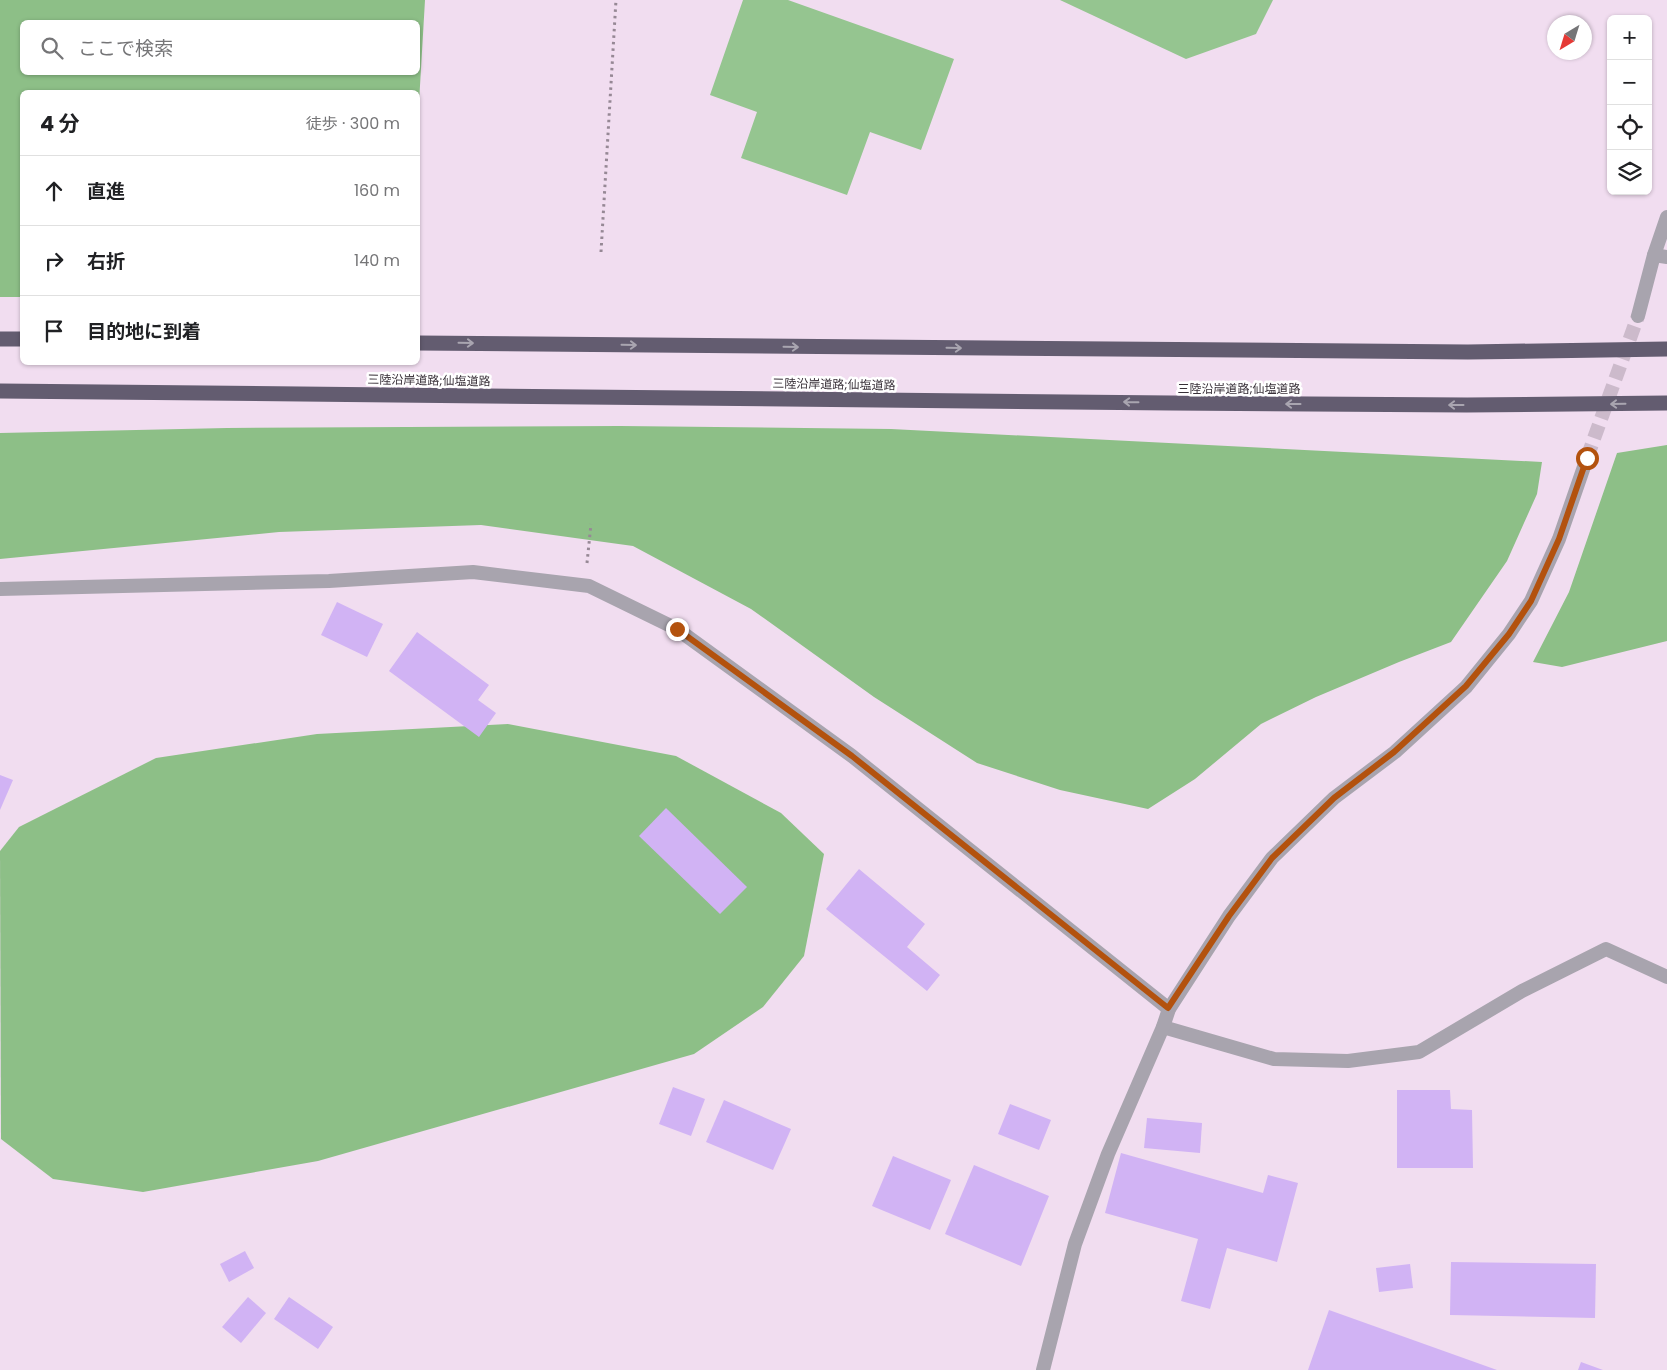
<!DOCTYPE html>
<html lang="ja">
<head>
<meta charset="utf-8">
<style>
  body { margin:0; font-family:Poppins,"Noto Sans JP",sans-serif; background:#f2f2f2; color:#202124 }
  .controls { position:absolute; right:15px; top:15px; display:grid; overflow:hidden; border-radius:8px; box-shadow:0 1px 4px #0004 }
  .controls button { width:45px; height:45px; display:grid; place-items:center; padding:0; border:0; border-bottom:1px solid #e0e0e0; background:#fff; color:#202124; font:25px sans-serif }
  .compass { position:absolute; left:1547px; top:15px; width:45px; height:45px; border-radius:50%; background:#fff; box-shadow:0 1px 4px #0004; rotate:218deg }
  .stop { position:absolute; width:15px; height:15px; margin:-11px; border:4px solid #b3520e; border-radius:50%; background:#fff }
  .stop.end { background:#b3520e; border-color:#fff; box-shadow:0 1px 5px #0008 }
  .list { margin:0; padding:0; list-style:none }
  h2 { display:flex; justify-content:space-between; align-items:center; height:65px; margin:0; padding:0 20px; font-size:21px }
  h2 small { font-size:16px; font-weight:400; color:#757577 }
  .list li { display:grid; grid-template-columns:32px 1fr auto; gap:15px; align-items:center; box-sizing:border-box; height:70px; padding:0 20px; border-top:1px solid #e0e0e0 }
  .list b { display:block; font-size:19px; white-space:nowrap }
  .list em { font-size:16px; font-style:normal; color:#757577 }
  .icon { flex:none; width:28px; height:28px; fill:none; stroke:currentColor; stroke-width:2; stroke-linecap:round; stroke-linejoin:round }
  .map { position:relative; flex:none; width:1667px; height:1370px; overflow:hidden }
  .search { position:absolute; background:#fff; box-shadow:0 1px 4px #0004; left:20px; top:20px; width:400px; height:55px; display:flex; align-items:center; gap:12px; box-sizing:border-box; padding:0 18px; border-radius:8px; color:#757577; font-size:19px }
  .panel { position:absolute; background:#fff; box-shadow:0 1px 4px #0004; left:20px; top:90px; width:400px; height:275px; border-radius:8px }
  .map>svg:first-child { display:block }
  .green { fill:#95c590 }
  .forest { fill:#8dbf87; fill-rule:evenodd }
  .building { fill:#d1b3f4 }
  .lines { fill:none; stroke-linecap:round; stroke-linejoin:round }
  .tertiary-tunnel { stroke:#ccbacb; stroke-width:14; stroke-dasharray:14 7; stroke-linecap:butt }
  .path { stroke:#968895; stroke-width:3; stroke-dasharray:2.5 4; stroke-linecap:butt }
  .service { stroke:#a8a4ae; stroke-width:14 }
  .minor { stroke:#a8a4ae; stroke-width:14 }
  .tertiary { stroke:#a8a4ae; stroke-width:14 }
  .motorway { stroke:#635c70; stroke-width:15 }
  .oneway { stroke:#a9a5b0 }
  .route { stroke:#b3520e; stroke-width:6 }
  .labels { text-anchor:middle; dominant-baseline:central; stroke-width:5; stroke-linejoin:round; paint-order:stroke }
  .street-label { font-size:12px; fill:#383038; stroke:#fff }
</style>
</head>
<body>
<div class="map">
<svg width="1667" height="1370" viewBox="0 0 1667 1370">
  <rect width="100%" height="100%" fill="#f1ddf0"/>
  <g class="green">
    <path d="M743 0H788L954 59 921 150 870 132 847 195 741 158 757 112 710 95Z"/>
    <path d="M1060 0H1273L1256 34 1186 59Z"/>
  </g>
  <g class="forest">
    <path d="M0 0H425L418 120V92H22V297H0ZM418 22V72H22V22Z"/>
    <path d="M620 426 891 429 1542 462 1537 494 1507 561 1451 642 1399 662 1316 697 1261 724 1195 779 1148 809 1060 790 977 763 874 697 751 609 633 546 481 525 279 532 0 559V433L227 428Z"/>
    <path d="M1667 445V641L1562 667 1533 662 1569 592 1617 453Z"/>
    <path d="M508 724 676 756 781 813 824 854 804 956 763 1007 694 1054 318 1161 143 1192 53 1179 1 1139 0 851 19 827 156 758 317 734Z"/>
  </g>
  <g class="building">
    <path d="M337 602 383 624 367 657 321 635Z"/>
    <path d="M417 632 489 685 478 700 496 713 479 737 389 671Z"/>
    <path d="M0 775 13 780 0 810Z"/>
    <path d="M666 808 747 887 720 914 639 836Z"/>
    <path d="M859 869 925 924 907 947 940 975 927 991 826 909Z"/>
    <path d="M673 1087 705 1099 691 1136 659 1124Z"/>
    <path d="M1397 1090H1450L1451 1109 1472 1110 1473 1168H1397Z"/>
    <path d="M724 1100 791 1129 773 1170 706 1142Z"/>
    <path d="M1010 1104 1051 1120 1039 1150 998 1134Z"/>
    <path d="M1147 1118 1202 1123 1200 1153 1144 1148Z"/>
    <path d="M1121 1153 1263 1193 1268 1175 1298 1183 1277 1262 1227 1248 1210 1309 1181 1301 1198 1239 1105 1213Z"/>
    <path d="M893 1156 951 1180 930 1230 872 1206Z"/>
    <path d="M974 1165 1049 1196 1021 1266 945 1234Z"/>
    <path d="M245 1251 254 1268 229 1282 220 1264Z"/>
    <path d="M1451 1262 1596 1264 1595 1318 1450 1315Z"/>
    <path d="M1410 1264 1413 1288 1379 1292 1376 1268Z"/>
    <path d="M248 1297 266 1313 241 1343 222 1327Z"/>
    <path d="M289 1297 333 1327 318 1349 274 1319Z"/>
    <path d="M1329 1310 1497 1370H1308Z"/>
    <path d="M1581 1362 1603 1370H1578Z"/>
  </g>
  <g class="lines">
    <path class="tertiary-tunnel" d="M1587 458 1638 316"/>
    <g class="path">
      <path d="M601 252 616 0"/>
      <path d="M587 563 591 524"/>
    </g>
    <path class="service" d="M1654 255 1667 257"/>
    <path class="minor" d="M1163 1027 1274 1059 1348 1061 1419 1052 1522 991 1606 949 1667 977"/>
    <g class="tertiary">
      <path d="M1638 316 1654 255 1667 217"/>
      <path d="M0 589 329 581 473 572 589 586 677 629 852 756 1169 1009"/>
      <path d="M1043 1370 1075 1244 1108 1154 1163 1027 1169 1009 1229 916 1272 858 1334 798 1395 752 1466 687 1509 634 1531 601 1559 539 1587 458"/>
    </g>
    <g class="motorway">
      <path d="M0 339H22"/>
      <path d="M418 343 1468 352 1667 349"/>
      <path d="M0 391 1171 403 1467 405 1667 403"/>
    </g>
  </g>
  <defs><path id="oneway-shaft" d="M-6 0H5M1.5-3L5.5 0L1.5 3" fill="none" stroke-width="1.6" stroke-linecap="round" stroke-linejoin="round" transform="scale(1.25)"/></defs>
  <g class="oneway">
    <use href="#oneway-shaft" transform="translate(466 343) rotate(1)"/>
    <use href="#oneway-shaft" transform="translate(629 345) rotate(1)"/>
    <use href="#oneway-shaft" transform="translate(791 347) rotate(1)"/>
    <use href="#oneway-shaft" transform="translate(954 348) rotate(1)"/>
    <use href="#oneway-shaft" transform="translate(1131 402) rotate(-179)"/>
    <use href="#oneway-shaft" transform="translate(1293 404) rotate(-180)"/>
    <use href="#oneway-shaft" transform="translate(1618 404) rotate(179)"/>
    <use href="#oneway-shaft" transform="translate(1456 405) rotate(-180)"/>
  </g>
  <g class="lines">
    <path class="route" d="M677 629 852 756 1168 1008 1229 916 1272 858 1334 798 1394 752 1466 686 1509 634 1531 601 1559 539 1587 458"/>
  </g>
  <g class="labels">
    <g class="street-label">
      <text transform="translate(429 380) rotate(1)">三陸沿岸道路;仙塩道路</text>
      <text transform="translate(834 384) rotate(1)">三陸沿岸道路;仙塩道路</text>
      <text x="1239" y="388">三陸沿岸道路;仙塩道路</text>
    </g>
  </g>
</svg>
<div class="controls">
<button>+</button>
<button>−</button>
<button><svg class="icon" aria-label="locate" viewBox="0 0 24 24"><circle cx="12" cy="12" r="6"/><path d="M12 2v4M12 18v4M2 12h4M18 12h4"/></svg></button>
<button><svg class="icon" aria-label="layers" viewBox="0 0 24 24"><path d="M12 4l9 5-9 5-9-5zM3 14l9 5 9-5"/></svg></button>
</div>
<svg class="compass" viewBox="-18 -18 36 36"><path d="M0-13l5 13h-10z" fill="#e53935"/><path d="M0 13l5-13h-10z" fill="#757577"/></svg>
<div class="stop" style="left:1587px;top:458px"></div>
<div class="stop end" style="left:677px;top:629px"></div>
<div class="search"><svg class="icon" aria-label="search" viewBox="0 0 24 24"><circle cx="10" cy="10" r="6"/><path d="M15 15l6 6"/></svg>ここで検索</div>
<section class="panel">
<h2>4 分<small>徒歩 · 300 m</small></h2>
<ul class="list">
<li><svg class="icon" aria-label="ahead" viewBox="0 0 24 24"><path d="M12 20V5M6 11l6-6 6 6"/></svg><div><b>直進</b></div><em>160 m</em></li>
<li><svg class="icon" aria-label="right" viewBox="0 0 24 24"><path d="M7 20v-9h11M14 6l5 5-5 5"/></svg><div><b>右折</b></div><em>140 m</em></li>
<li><svg class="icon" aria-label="arrive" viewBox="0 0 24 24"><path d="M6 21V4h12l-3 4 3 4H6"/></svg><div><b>目的地に到着</b></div></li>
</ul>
</section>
</div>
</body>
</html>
